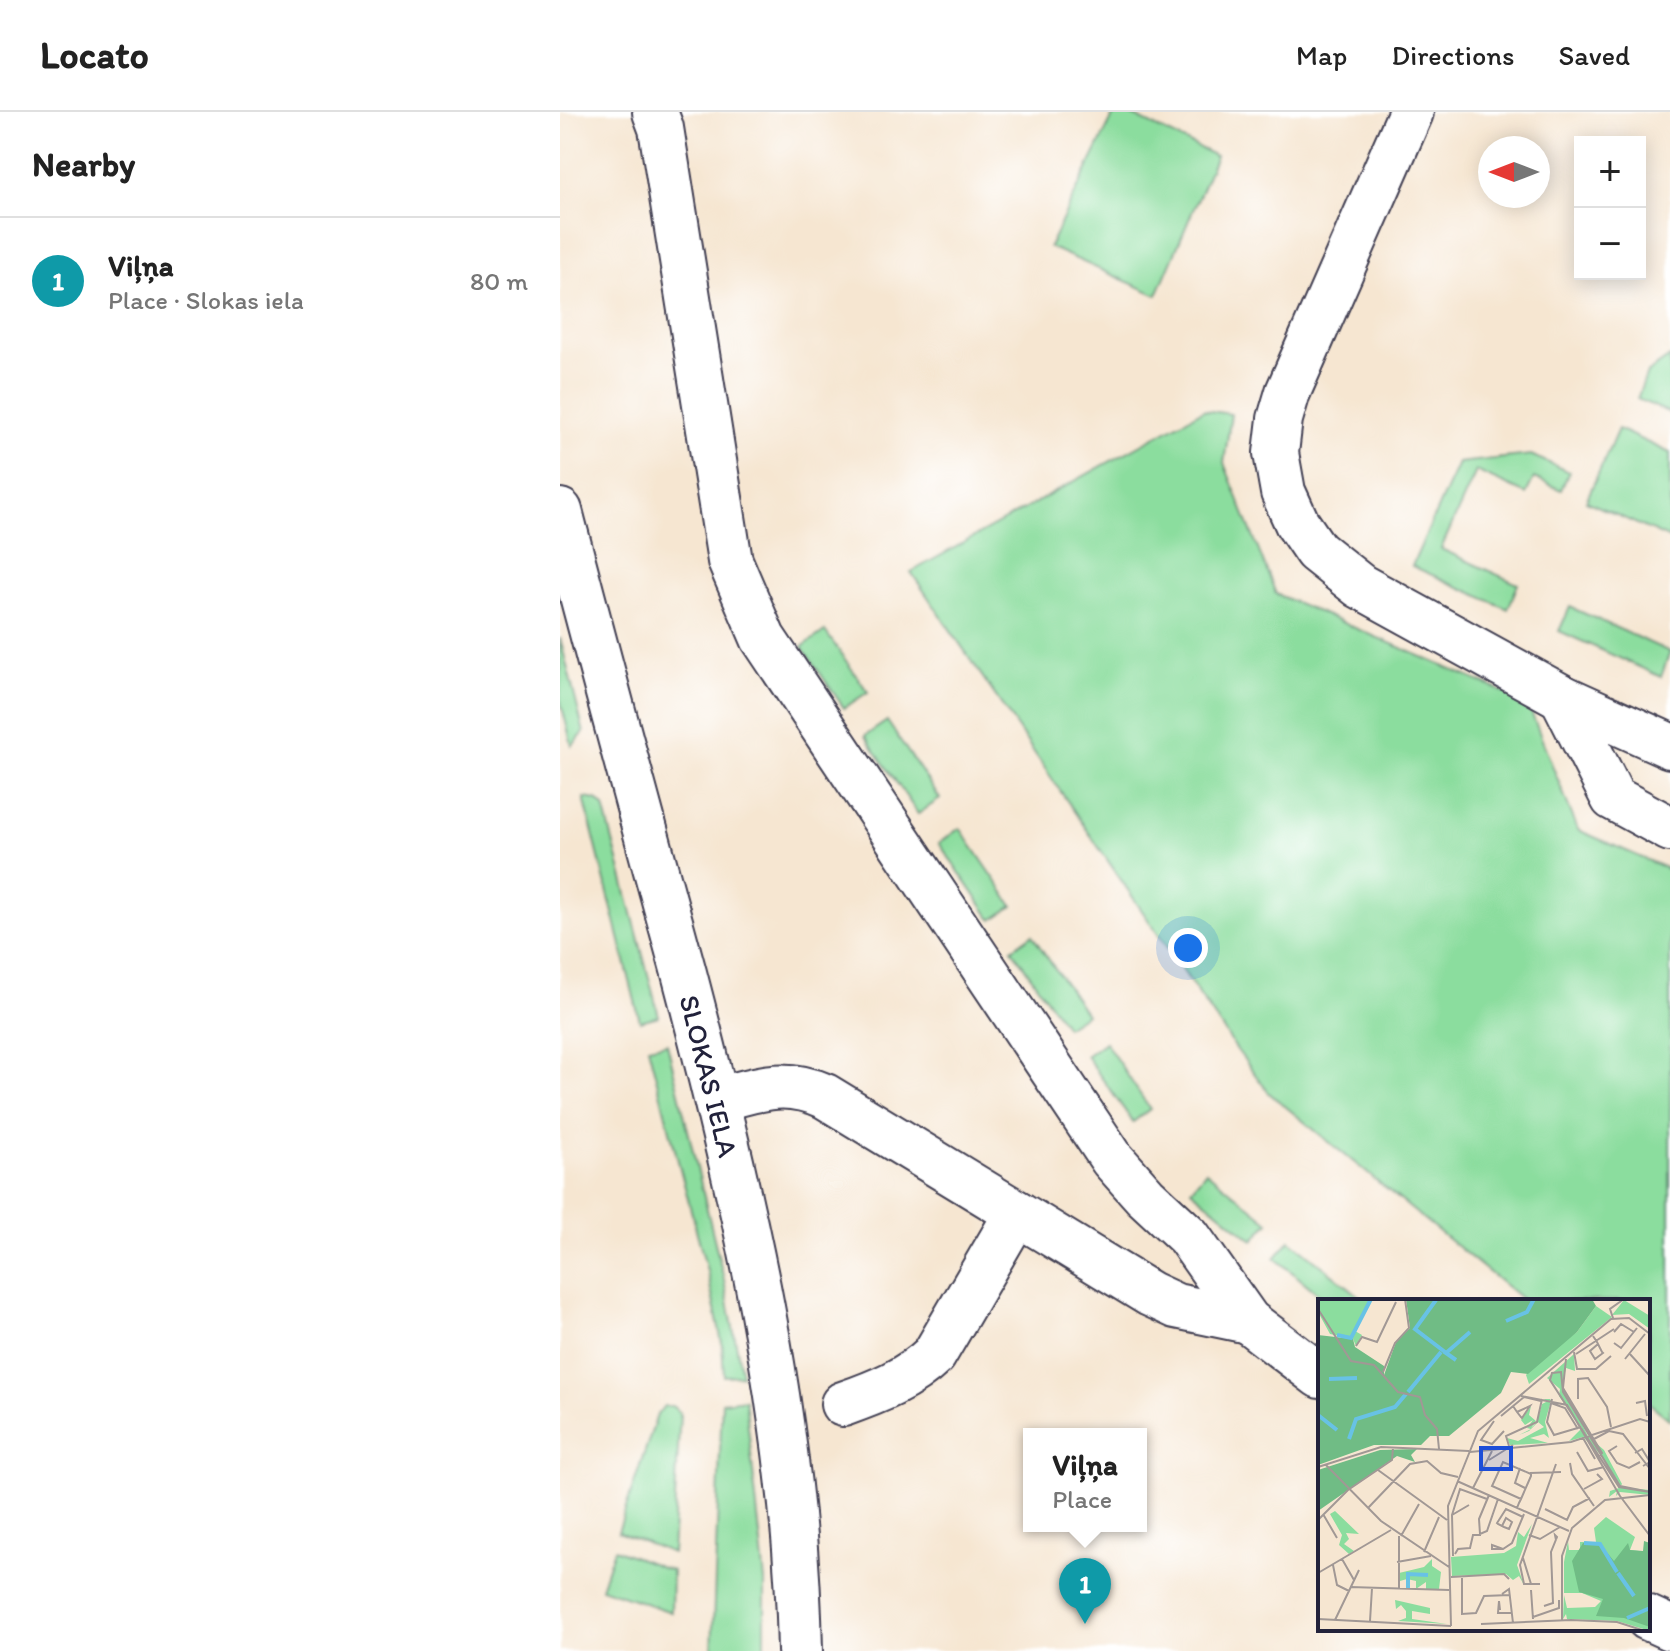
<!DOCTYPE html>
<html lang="en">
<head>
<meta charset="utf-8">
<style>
  body { margin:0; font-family:Itim,sans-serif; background:#f6f6f6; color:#222 }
  .controls { position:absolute; right:24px; top:24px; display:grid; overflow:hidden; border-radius:0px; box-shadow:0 4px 20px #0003 }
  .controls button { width:72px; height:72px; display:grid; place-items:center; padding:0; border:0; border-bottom:2px solid #e0e0e0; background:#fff; color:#222; font:40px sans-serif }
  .compass { position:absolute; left:918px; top:24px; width:72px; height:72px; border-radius:50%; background:#fff; box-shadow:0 4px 20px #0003; rotate:270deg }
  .you { position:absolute; left:628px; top:836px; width:28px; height:28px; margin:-20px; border:6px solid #fff; border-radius:50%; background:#1a73e8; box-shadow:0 0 0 12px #1a73e833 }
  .badge { display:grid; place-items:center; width:52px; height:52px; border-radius:50%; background:#0f766e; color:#fff; font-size:26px; font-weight:700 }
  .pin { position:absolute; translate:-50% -66px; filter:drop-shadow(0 2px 4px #0008) }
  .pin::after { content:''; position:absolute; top:42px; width:28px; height:24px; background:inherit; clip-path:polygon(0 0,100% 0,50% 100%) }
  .popup { position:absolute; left:463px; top:1316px; width:124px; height:104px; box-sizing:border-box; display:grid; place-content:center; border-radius:0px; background:#fff; filter:drop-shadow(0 2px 6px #0005); font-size:26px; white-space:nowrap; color:#767676 }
  .popup b { font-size:30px; color:#222 }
  .popup::after { content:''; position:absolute; left:50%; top:100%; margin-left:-16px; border:16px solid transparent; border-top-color:#fff }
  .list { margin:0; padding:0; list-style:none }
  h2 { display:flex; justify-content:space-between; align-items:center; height:104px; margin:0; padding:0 32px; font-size:34px }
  h2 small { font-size:26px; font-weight:400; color:#767676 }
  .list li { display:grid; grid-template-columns:52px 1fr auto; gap:24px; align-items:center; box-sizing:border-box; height:128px; padding:0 32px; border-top:2px solid #e0e0e0 }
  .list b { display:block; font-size:30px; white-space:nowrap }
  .list p { margin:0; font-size:26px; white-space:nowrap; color:#767676 }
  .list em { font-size:26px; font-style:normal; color:#767676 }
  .map { position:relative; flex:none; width:1110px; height:1539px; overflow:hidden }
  header { display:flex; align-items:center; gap:48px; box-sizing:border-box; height:112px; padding:0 40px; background:#fff; border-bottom:2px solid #e0e0e0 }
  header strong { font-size:38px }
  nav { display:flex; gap:44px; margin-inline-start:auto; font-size:28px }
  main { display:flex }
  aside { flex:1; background:#fff }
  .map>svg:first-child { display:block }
  .green { fill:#8bdd9e; stroke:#56806c; stroke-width:2 }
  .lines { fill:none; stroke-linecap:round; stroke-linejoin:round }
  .street-casing { stroke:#423f52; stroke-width:48 }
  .street { stroke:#fff; stroke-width:44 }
  .labels { text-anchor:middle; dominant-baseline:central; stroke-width:7; stroke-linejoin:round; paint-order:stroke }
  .street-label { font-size:28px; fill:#22223b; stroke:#fff }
  .inset-river { fill:none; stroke:#68c2e5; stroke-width:4 }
  .inset-road { fill:none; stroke:#a19895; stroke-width:2 }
  .view { fill:#1d4ed8; fill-opacity:0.15; stroke:#1d4ed8; stroke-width:4 }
  .inset-edge { fill:none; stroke:#22223b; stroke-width:4 }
</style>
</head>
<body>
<header>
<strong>Locato</strong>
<nav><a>Map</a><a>Directions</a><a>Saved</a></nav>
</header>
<main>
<aside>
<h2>Nearby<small></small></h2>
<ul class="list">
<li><span class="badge" style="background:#0f9aa8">1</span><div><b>Viļņa</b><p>Place · Slokas iela</p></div><em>80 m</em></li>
</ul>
</aside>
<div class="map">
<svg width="1110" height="1539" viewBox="0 0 1110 1539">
  <rect width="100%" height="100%" fill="#fff"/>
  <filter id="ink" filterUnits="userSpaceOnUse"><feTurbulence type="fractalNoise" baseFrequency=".0125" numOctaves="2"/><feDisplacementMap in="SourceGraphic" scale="16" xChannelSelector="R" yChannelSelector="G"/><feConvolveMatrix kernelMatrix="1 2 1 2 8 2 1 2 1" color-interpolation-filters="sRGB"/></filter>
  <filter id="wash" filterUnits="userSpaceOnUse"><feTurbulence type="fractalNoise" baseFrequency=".006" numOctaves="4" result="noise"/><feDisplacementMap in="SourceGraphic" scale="32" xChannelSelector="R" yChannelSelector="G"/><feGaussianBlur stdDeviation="1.8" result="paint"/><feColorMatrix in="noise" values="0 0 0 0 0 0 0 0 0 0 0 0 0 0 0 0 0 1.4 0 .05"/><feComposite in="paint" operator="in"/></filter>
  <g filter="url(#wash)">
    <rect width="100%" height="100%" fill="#f6e6d1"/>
    <g class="green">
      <path d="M555 0H565L656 44 597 183 489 135Z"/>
      <path d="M1110 245V301L1077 287 1087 261Z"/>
      <path d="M643 298 671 302 664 351 716 482 967 590 1018 718 1110 758V1308L1088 1290V1189H964L709 981 677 938 351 460Z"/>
      <path d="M1058 317 1110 341V427L1026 389Z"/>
      <path d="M971 343 1009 360 1001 378 974 366 966 382 916 359 881 437 958 472 948 497 852 454 898 351Z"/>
      <path d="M1010 495 1110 540 1101 565 999 519Z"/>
      <path d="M265 519 308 580 284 596 242 535Z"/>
      <path d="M0 526 24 621 12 634 0 587Z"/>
      <path d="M327 609 380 687 358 702 305 624Z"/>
      <path d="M24 686 37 688 44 695 99 904 80 909Z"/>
      <path d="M400 716 453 794 432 808 379 731Z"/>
      <path d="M472 823 526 902 506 915 452 837Z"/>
      <path d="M545 930 590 997 573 1010 526 944Z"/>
      <path d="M107 931 164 1168 182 1263 164 1264 162 1231 147 1159 88 935Z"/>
      <path d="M646 1059 709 1110 693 1128 631 1077Z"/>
      <path d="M730 1128 806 1189H767L715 1146Z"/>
      <path d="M185 1287 205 1469V1539H152L162 1290Z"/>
      <path d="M104 1294H112L120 1301 112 1441 58 1420 97 1303Z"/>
      <path d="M54 1437 112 1459 111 1500 41 1476Z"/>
    </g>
  </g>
  <g filter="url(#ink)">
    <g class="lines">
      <defs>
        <g id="street">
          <path d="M95 0 101 16 170 449 203 526 552 1047 585 1084 628 1124 688 1209 760 1264"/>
          <path d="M851 0 728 280 720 307 716 341 723 380 737 411 756 439 800 474 1002 585 1110 634"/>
          <path d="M0 399C40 554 82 707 124 861 182 1082 236 1309 240 1539"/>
          <path d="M1002 585 1053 686 1110 717"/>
          <path d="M157 988C197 977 225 966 265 984L590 1182 616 1194 688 1209"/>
          <path d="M283 1292C317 1280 348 1268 374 1243L457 1101"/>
          <path d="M1088 1506 1110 1516"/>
        </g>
      </defs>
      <use href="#street" class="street-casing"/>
      <use href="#street" class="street"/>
    </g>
  </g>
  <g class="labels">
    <g class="street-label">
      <text transform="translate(149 964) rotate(76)">SLOKAS IELA</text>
    </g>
  </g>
  <g transform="translate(758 1187)">
    <rect width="332" height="332" fill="#f6e6d1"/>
    <path d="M0 0H53L37 32 44 36 38 47 35 40 12 35 0 13ZM306 1 332 17V30L311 15 294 16ZM278 7 294 18 211 85 208 76 218 63 259 33ZM256 55 257 72 248 69 244 87 270 137 286 151 304 185 302 188 331 191 332 196 302 193 298 197 299 192 291 198 292 192 301 189 284 157 265 138 251 142 264 129 241 97 242 90 229 79ZM225 100H232L233 102 227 123 231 139 226 135 212 139 230 144 192 146 189 139 200 142 226 128 220 123 211 132 201 136 213 130 209 129 215 121 207 126 203 121 213 107 211 116 218 122 213 129 219 123 224 105 230 102ZM17 212 41 235 28 234 31 240 26 245 36 252 31 255 21 246 24 236 12 215ZM288 218 317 238 312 251 331 253 332 332 299 322 249 320 248 315 245 320 246 296 249 309 277 308 283 302 264 294H246V263L250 242 251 251H262V243H278L276 229ZM214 225 199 266 206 286 201 277 195 281 188 275 134 277 133 258 186 254 198 247 200 233 206 238ZM114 260V267L123 273 121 290H108V283L98 290V282L89 280 82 282 81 274 106 268ZM77 301 112 309V315L94 312V320L129 325 80 322 88 319V312L83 306 78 310Z" fill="#8bdd9e"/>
    <path d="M88 0H274L278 7 259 33 210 75 193 73 183 94 131 137H112L103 146H56L0 166V36L35 40 37 48 66 67V76L78 43 92 29ZM99 150 93 156 97 163 79 157 0 212V171L62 151ZM326 242 332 244V328L306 319 278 317 285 300 261 293 254 262 265 244H281L296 262 310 244 312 251 325 252Z" fill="#70bc85"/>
    <path class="inset-river" d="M118 1 97 30 127 53M188 22 209 13 216 0M19 36 33 39 53 0M138 61 128 54 152 33M11 80 39 79M90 93 123 53M0 116 19 131M31 140 38 120 77 108 88 95M266 244 282 245 299 273M300 274 316 297M90 289V275L110 276M309 319 332 309"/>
    <path class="inset-road" d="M0 10 33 62 56 66 80 93 102 98 107 116 119 130 121 150M295 19 292 10 306 0M296 33 303 25 316 33M275 37 279 43 284 53 285 54 277 60 272 52 280 45M296 44 303 49 319 29M38 47 44 38 59 43 78 3M256 53 259 70H278L293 57M311 54 332 77M258 55 296 30M248 60 245 89 284 154 281 158M307 60 327 35M65 73 77 44 91 29 87 0M203 97 249 106 302 197M234 100 229 123 236 136 263 128M260 100V80L270 79 289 108 293 128M233 104 247 109 260 130M318 104 327 102 329 117M195 107 199 113 203 118 204 119 212 107 199 113M183 117 206 98 223 102M176 122 163 141 174 145 186 132M265 139 277 160M276 140 291 132 305 135 332 170M191 147 188 137 219 123 224 100M299 147 291 152 299 164 311 169 322 163M152 153 253 143 322 120 332 123M259 153 270 172 286 168M317 154 324 150 332 163 325 167M171 161 195 146M252 164 254 175 276 207M8 166 63 222 131 268M0 168 63 148 151 152M202 169 197 184 207 189M60 171 129 221M212 174 243 173M139 182 251 232M155 189 174 152M266 190 284 180 279 175M332 193 302 187 245 93 243 73 234 74 232 81 301 188 332 193M171 196 161 220 162 235 169 232 180 200M302 197 332 237M50 209 92 165 109 162 123 174 140 178M199 209 201 204 203 200 213 177V175L185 163 174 187 203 200M227 210 249 221 255 208 272 199M5 215 19 239M134 216 142 190 169 200M0 221 30 191 74 161 75 149M184 227 188 219 194 223 191 230 186 228 180 225 179 224 188 210 205 218M211 236 222 240 242 228M83 237 101 205M185 250 174 246V250H185L194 244 206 215M106 253 121 218M137 255 140 250 152 249 155 236H163M135 257 134 216 151 206M205 259 213 285M24 260 36 281M79 263 113 257M15 266 19 286 31 292M0 274 73 231M144 277V315L158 314 166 297 192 296M133 278 186 275 191 280M222 285H206L202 266 238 165M32 288 131 291M81 290V237M213 291 215 320M184 295 191 290 195 324M226 307 235 304 233 253 239 238 237 236 238 241M182 311 181 302 180 314H194M215 318 241 309V301M0 320 133 327M17 321 41 271M244 321V257L254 229 287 201 332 196M52 322 54 289M163 325 253 321 299 323 327 332M133 327 130 207 160 132 293 20 311 19 332 35"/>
    <path class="view" d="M163 149H193V170H163Z"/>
    <rect width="332" height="332" class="inset-edge"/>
  </g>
</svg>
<div class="controls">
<button>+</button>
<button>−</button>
</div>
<svg class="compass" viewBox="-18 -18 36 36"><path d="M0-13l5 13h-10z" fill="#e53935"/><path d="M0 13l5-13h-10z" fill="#767676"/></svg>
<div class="you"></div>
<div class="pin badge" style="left:525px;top:1512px;background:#0f9aa8">1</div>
<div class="popup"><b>Viļņa</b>Place</div>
</div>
</main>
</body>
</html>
